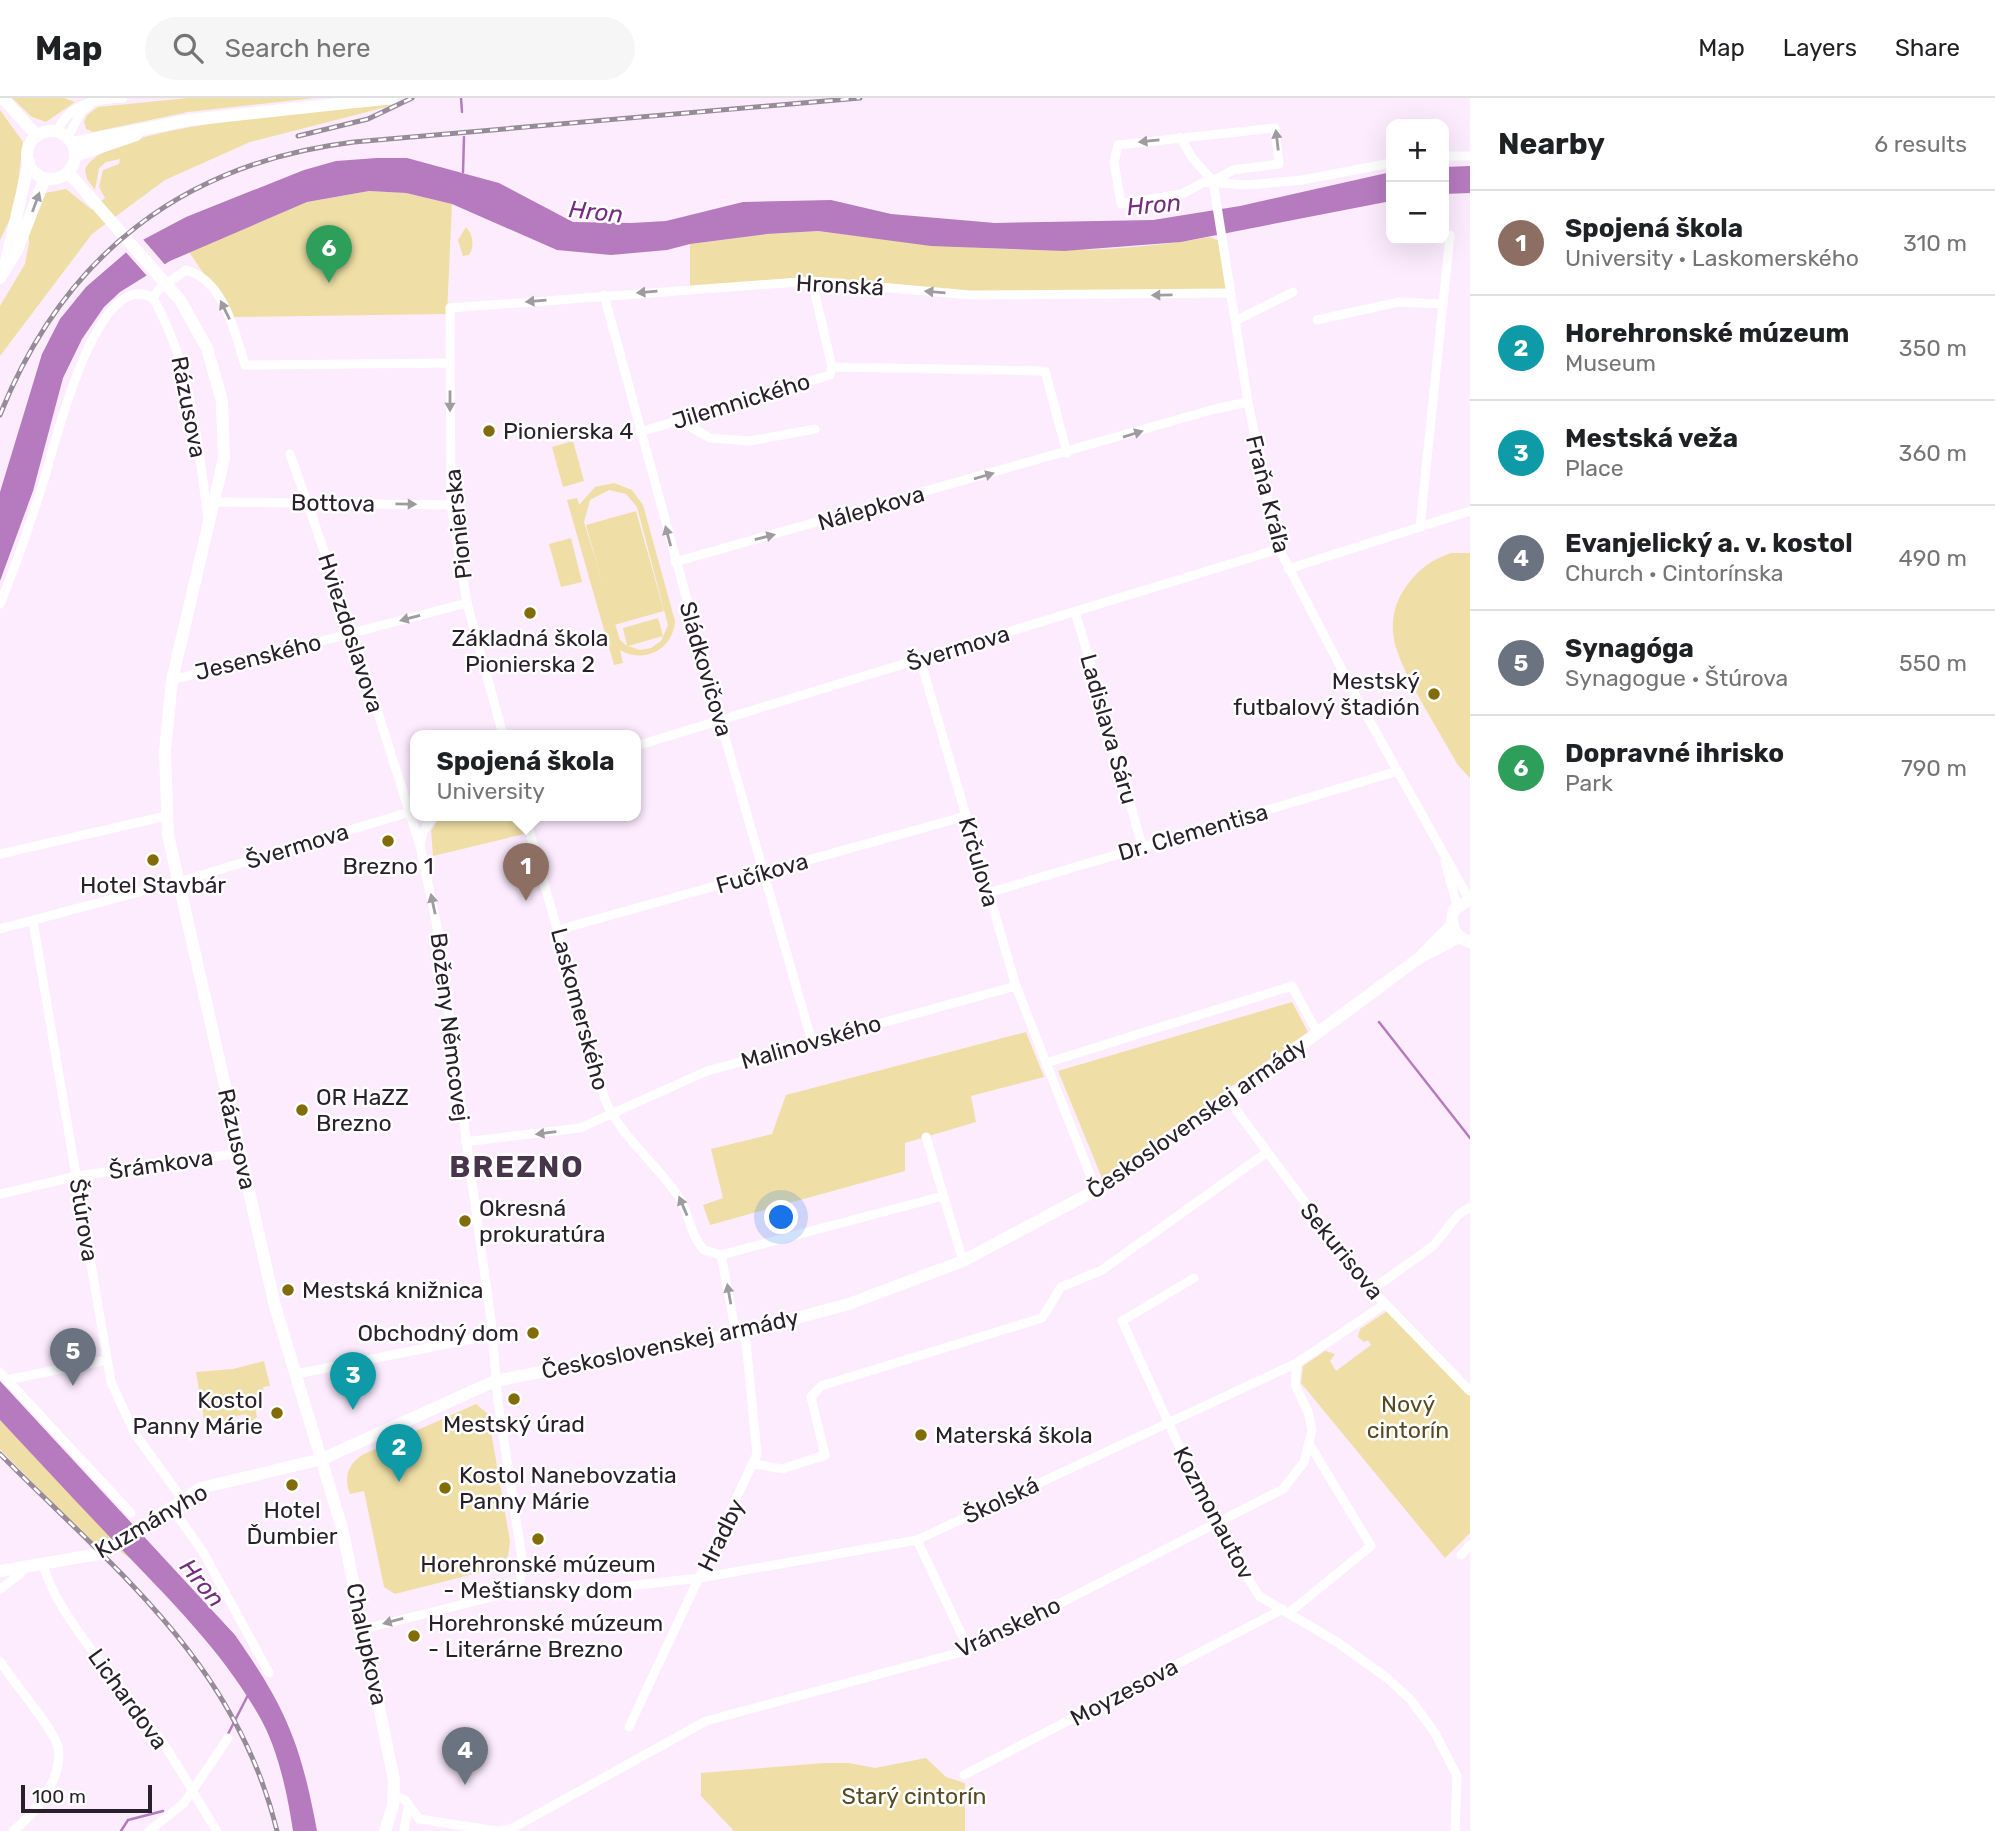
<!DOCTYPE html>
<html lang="en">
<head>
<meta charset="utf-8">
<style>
  body { margin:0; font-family:Rubik,sans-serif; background:#f6f6f6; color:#202124 }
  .controls { position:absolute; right:21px; top:21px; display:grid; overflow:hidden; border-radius:14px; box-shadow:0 7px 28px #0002 }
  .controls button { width:63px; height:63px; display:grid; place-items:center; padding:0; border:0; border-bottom:2px solid #e0e0e0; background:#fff; color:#202124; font:35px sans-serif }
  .scale { position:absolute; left:21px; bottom:18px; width:131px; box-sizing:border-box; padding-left:7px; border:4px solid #29202b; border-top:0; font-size:19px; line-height:24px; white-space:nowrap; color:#29202b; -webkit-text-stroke:5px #fff; paint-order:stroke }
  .you { position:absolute; left:782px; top:1120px; width:24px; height:24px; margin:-18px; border:5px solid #fff; border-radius:50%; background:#1a73e8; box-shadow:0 0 0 10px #1a73e833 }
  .badge { display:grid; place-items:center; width:46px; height:46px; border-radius:50%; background:#826c07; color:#fff; font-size:23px; font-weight:700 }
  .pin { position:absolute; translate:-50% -58px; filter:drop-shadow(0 2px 4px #0008) }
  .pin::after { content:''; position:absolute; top:37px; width:24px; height:21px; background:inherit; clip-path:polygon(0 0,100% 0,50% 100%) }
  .popup { position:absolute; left:410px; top:632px; width:231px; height:91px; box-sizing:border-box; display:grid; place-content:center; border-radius:14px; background:#fff; filter:drop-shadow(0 2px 5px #0005); font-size:23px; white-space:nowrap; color:#757577 }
  .popup b { font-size:26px; color:#202124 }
  .popup::after { content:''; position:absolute; left:50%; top:100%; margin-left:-14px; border:14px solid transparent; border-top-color:#fff }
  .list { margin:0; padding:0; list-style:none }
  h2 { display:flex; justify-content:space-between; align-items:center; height:91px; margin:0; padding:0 28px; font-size:30px }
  h2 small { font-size:23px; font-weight:400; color:#757577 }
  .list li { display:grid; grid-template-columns:46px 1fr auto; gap:21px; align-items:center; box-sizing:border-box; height:105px; padding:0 28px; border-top:2px solid #e0e0e0 }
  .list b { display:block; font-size:26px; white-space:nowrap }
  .list p { margin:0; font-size:23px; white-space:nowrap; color:#757577 }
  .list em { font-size:23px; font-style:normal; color:#757577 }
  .icon { flex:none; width:38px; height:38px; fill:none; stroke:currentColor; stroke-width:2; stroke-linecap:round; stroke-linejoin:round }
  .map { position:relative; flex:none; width:1470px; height:1733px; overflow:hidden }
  header { display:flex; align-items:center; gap:42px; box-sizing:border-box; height:98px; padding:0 35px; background:#fff; border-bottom:2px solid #e0e0e0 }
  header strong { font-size:33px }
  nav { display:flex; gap:38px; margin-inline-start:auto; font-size:24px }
  .search { width:490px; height:63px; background:#f6f6f6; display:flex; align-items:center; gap:18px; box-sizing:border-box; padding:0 24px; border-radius:38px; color:#757577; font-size:26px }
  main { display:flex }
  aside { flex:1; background:#fff }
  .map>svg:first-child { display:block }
  .green { fill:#efdfa6; fill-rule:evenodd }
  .water { fill:#b67bbf }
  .pier { fill:#fcecfe }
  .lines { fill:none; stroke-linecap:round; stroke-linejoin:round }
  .stream { stroke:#b67bbf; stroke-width:2.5 }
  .minor { stroke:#fff; stroke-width:9 }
  .major { stroke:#fff; stroke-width:12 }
  .rail-casing { stroke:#978a99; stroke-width:5 }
  .rail { stroke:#fff; stroke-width:2.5; stroke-dasharray:8; stroke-linecap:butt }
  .oneway { fill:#9f9ba0 }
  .poi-dot { fill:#826c07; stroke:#fff; stroke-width:2.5 }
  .labels { text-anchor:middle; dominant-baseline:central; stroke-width:5; stroke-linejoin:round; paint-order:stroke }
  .street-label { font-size:23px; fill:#29202b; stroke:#fff }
  .poi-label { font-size:23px; fill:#29202b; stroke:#fff; text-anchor:start }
  .park-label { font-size:23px; fill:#554a22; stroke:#fff }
  .water-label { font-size:24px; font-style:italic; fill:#742c7f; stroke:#fff }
  .district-label { font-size:30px; font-weight:bold; letter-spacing:2px; fill:#48344b; stroke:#fff }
</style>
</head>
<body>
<header>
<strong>Map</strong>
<div class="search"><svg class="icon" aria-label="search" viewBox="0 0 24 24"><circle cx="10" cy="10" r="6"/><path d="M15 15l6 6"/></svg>Search here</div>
<nav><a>Map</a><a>Layers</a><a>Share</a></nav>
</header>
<main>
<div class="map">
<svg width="1470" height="1733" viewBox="0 0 1470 1733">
  <rect width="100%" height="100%" fill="#fcecfe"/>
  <g class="green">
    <path d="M12 0H64L75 4 46 24 32 19Z"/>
    <path d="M188 0H315L188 14 93 34 86 31 84 24 87 17 98 9Z"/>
    <path d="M398 6 250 44 165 82 92 136 0 258V208L25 166 29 145V131L45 95 66 91 91 111 105 100 99 89 103 72 119 66 120 61 106 64 99 70 95 92 87 81 85 72C103 24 344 12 398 6Z"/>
    <path d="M0 12 23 44 15 110 0 142Z"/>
    <path d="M369 93 406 95 452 106 447 216 233 219 189 154 307 104Z"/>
    <path d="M466 129C473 137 475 148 469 157L463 158 458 142Z"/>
    <path d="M818 133C948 150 1079 163 1210 139L1224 145 1231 195 970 197 812 183 690 191V146L767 136Z"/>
    <path d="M573 343 584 383 563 389 552 349Z"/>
    <path d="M614 385 632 392 643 407 675 523C673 552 644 566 620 552L623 565 614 567 567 402 577 400 579 407 595 389ZM609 392 626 396 637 409 668 527 661 543 651 550 640 552 628 548 663 538 658 520 623 530 627 548 620 542 584 424 590 402Z"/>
    <path d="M636 413 664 513 614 527 586 427Z"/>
    <path d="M571 440 582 484 561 489 549 446Z"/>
    <path d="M1451 455H1470V680L1457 666C1441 635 1399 572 1394 541 1390 521 1396 501 1408 486 1420 470 1433 461 1451 455Z"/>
    <path d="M441 717H513L524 736 433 758 431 733Z"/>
    <path d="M1292 904 1308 934 1102 1080 1058 973Z"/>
    <path d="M1026 934 1044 979 971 998 976 1024 905 1045V1073L710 1127 703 1107 723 1100 711 1051 772 1036 786 997Z"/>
    <path d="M1389 1212 1470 1297V1435L1445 1460 1301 1285 1303 1268 1325 1253 1335 1256 1330 1263 1336 1273 1371 1247 1368 1242 1364 1244 1358 1239 1360 1231Z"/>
    <path d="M264 1263 270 1288 263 1289 264 1298 254 1305 257 1319 248 1325 246 1316 233 1319 235 1328 225 1330 223 1319 204 1322 196 1274 233 1271Z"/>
    <path d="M476 1306 488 1316 510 1443 508 1458 497 1470 395 1496 384 1489 364 1393 350 1396C344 1380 347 1367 362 1357Z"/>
    <path d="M0 1322 133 1463 108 1444 95 1449 0 1351Z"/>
    <path d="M926 1660 946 1679 965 1685V1733H734L701 1698V1675L824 1665H849L875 1670Z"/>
  </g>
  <g class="water">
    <path d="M377 60H407L499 85 573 124 631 125 666 123 743 104 831 102 891 116 995 125 1153 122 1240 108 1391 74V103L1181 144 1064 153 931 148 818 133 767 136 690 146 667 152 611 157 557 152 452 106 406 95 369 93 307 104 170 163 120 194 104 209 82 241 63 280 33 393 0 483V394L42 256 60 221 86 189 137 145 186 119 304 72 336 63Z"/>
    <path d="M1470 68V95L1444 96V69Z"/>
    <path d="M0 1283 235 1537C286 1610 301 1646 317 1733H293C287 1694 278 1650 258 1616 223 1555 173 1505 125 1455 83 1411 42 1367 0 1322Z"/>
  </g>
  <path class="pier" d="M141 139 167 169 148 179 123 151Z"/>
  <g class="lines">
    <g class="stream">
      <path d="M461 0 462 14"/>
      <path d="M463 74 464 39"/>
      <path d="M1379 924 1470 1040"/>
      <path d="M227 1638 248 1597"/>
      <path d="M121 1733 128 1722 163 1713"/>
    </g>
    <g class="minor">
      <path d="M57 33C70 5 95 1 123 0"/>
      <path d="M68 39 81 14 90 7"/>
      <path d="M1180 39 1193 61 1213 83"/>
      <path d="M1444 58H1470"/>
      <path d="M1213 83 1248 304 1276 445 1353 593 1469 801"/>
      <path d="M1213 83 1233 72 1279 66 1275 30 1118 47 1114 64 1121 106 1182 96 1204 84 1248 87 1302 82 1391 65"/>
      <path d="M604 197 716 608 812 944"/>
      <path d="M153 200 159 191 186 172C224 182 235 235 245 267L450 265"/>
      <path d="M153 200C192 269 197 342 208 420"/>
      <path d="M1317 222 1399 204 1443 206"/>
      <path d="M1235 223 1293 194"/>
      <path d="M832 269 1045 273 1067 355"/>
      <path d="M679 322 710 340 750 343 815 331"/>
      <path d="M640 334 830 277 832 269 812 183"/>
      <path d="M290 356 353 535 420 748 436 823 491 1222 498 1304 523 1467 519 1486 504 1496 364 1531"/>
      <path d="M215 404 451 407"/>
      <path d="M1420 429 1450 137"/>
      <path d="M675 464 1215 311 1248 304"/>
      <path d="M1288 471 1470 413"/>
      <path d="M0 506C16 467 30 426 43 385 53 354 96 166 153 200"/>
      <path d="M1075 514 1101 599 1142 748"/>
      <path d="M920 561 1016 888 1096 1092"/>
      <path d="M172 582 467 505"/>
      <path d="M503 637 467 505 451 407 450 210 812 183 970 197 1231 195"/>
      <path d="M636 648 1279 451"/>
      <path d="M525 717 605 1002C622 1040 655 1064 678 1098 690 1115 689 1136 704 1152L721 1157 943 1098"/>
      <path d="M420 746 423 734 434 717"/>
      <path d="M0 756 166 718"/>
      <path d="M1445 764 1457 808"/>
      <path d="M988 795 1398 673"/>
      <path d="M33 823 111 1284 135 1336 183 1402"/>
      <path d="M0 831 192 780 416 712"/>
      <path d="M558 832 966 718"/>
      <path d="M1046 965 1292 888 1318 936"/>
      <path d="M1228 1001 1364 1184 1470 1293"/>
      <path d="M926 1039 963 1163"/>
      <path d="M465 1044 580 1030 707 973 1016 888"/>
      <path d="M0 1096 77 1078 241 1055"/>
      <path d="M1194 1180 1122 1223 1215 1427 1259 1498 1337 1544 1387 1580 1411 1602 1435 1635 1457 1678 1455 1733"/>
      <path d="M1374 1194 1377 1188 1433 1148 1458 1117 1470 1109"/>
      <path d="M0 1274 131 1415"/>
      <path d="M296 1276 492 1237"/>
      <path d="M6 1282 107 1262"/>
      <path d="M755 1366 782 1371 825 1357 811 1299 821 1288 1042 1220 1061 1189 1102 1172 1266 1055"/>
      <path d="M172 1410 203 1454 269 1575"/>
      <path d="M917 1442 969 1552"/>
      <path d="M1461 1457 1470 1447"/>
      <path d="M44 1467C49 1507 133 1604 160 1641 181 1670 197 1703 217 1733"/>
      <path d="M0 1491 20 1476 21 1471"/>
      <path d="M582 1493 700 1480 917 1442 1297 1265 1385 1206"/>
      <path d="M1290 1514 1371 1448 1310 1347"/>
      <path d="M0 1563C12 1583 54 1631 58 1649 64 1680 34 1716 13 1733"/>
      <path d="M629 1629 757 1356 746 1244 734 1225 721 1157"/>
      <path d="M964 1677 1283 1511"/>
      <path d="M394 1697 405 1702 419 1721 497 1733 511 1731 706 1623 969 1552 1283 1391 1304 1364 1312 1332 1308 1314 1295 1287 1297 1265"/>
      <path d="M149 1733 184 1705 228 1640"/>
      <path d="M404 1733 408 1710"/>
    </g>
    <g class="major">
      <path d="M3 0 37 38"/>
      <circle cx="51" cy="57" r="24"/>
      <path d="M72 45 190 22 392 0"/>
      <path d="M75 58 136 37"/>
      <path d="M68 74 180 202 207 250 222 303 224 360 172 582 165 653 168 737 275 1208 342 1430 394 1682 393 1708 385 1733"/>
      <path d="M4 172 29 64"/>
      <path d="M0 180 17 152 45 80"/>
      <path d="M1470 801 1454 812C1449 827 1454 839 1470 844"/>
      <path d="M1424 855 1452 827"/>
      <path d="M0 1473 104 1455 201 1390 322 1361 495 1283 739 1235 849 1206 963 1163 1096 1092 1228 1001 1419 860 1459 839"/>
    </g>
    <defs>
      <g id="rail">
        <path d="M298 38 368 21 412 0"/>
        <path d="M0 317C64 157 183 65 354 44L860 0"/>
        <path d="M0 1356C116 1473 236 1565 277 1733"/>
      </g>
    </defs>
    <use href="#rail" class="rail-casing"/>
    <use href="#rail" class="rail"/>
  </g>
  <defs><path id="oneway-solid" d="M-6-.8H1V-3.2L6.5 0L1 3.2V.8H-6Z" transform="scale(1.75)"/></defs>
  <g class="oneway">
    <use href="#oneway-solid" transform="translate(1277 42) rotate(-97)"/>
    <use href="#oneway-solid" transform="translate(1149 43) rotate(174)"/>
    <use href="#oneway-solid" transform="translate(36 104) rotate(-70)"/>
    <use href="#oneway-solid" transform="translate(647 194) rotate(175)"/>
    <use href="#oneway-solid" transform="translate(935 194) rotate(-175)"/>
    <use href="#oneway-solid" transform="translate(1162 197) rotate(179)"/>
    <use href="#oneway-solid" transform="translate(536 203) rotate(175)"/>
    <use href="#oneway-solid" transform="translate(225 212) rotate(-116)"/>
    <use href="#oneway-solid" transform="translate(450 303) rotate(90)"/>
    <use href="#oneway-solid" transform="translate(1133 336) rotate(-17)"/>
    <use href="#oneway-solid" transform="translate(984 378) rotate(-16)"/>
    <use href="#oneway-solid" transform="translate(406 406) rotate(1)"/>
    <use href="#oneway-solid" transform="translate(668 438) rotate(-105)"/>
    <use href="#oneway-solid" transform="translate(765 439) rotate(-14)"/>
    <use href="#oneway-solid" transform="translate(410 520) rotate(165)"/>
    <use href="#oneway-solid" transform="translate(433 806) rotate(-102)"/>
    <use href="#oneway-solid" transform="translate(546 1035) rotate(173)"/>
    <use href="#oneway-solid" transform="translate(683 1108) rotate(-113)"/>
    <use href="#oneway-solid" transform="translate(729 1196) rotate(-100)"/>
    <use href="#oneway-solid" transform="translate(393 1523) rotate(165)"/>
  </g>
  <g class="poi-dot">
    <circle cx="489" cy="333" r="7"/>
    <circle cx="530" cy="515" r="7"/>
    <circle cx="1434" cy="596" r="7"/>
    <circle cx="388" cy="743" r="7"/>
    <circle cx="153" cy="762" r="7"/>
    <circle cx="302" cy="1012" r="7"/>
    <circle cx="465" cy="1123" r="7"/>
    <circle cx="288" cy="1192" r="7"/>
    <circle cx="533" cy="1235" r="7"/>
    <circle cx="514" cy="1301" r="7"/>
    <circle cx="277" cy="1315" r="7"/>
    <circle cx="921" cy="1337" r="7"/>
    <circle cx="292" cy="1387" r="7"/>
    <circle cx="445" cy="1390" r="7"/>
    <circle cx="538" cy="1441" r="7"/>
    <circle cx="414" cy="1538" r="7"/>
  </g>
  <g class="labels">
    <g class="street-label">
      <text transform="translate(840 187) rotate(3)">Hronská</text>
      <text transform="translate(741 303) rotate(-17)">Jilemnického</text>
      <text transform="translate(189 309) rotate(79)">Rázusova</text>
      <text transform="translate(1268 396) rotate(76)">Fraňa Kráľa</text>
      <text transform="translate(333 405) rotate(1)">Bottova</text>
      <text transform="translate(871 410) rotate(-16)">Nálepkova</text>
      <text transform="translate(458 426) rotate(-96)">Pionierska</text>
      <text transform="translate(351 535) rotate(72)">Hviezdoslavova</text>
      <text transform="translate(958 550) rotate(-17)">Švermova</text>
      <text transform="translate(258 559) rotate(-14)">Jesenského</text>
      <text transform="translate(706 571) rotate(74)">Sládkovičova</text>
      <text transform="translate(1109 631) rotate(74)">Ladislava Sáru</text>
      <text transform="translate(1193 734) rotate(-16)">Dr. Clementisa</text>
      <text transform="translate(297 748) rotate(-17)">Švermova</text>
      <text transform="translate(979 764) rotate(74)">Krčulova</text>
      <text transform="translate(762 775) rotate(-16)">Fučíkova</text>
      <text transform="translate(580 911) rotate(75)">Laskomerského</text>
      <text transform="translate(450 929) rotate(83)">Boženy Němcovej</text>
      <text transform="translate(811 944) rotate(-16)">Malinovského</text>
      <text transform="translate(1197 1020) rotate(-35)">Československej armády</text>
      <text transform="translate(237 1041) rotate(77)">Rázusova</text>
      <text transform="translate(161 1066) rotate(-8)">Šrámkova</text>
      <text transform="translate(84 1122) rotate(81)">Štúrova</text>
      <text transform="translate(1342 1153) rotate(51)">Sekurisova</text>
      <text transform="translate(670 1246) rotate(-12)">Československej armády</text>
      <text transform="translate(1001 1402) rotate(-25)">Školská</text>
      <text transform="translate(1214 1415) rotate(62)">Kozmonautov</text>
      <text transform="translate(151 1423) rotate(-30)">Kuzmányho</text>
      <text transform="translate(721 1437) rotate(-64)">Hradby</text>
      <text transform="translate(1008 1529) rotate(-25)">Vránskeho</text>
      <text transform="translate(367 1546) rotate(78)">Chalupkova</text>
      <text transform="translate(1124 1594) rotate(-28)">Moyzesova</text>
      <text transform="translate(128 1601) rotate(54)">Lichardova</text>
    </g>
    <g class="poi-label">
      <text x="503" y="333">Pionierska 4</text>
      <text x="530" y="540" text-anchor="middle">Základná škola<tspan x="530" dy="26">Pionierska 2</tspan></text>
      <text x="1420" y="583" text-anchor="end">Mestský<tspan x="1420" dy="26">futbalový štadión</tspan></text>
      <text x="388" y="768" text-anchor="middle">Brezno 1</text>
      <text x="153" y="787" text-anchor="middle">Hotel Stavbár</text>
      <text x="316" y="999">OR HaZZ<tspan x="316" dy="26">Brezno</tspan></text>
      <text x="479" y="1110">Okresná<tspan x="479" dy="26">prokuratúra</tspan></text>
      <text x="302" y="1192">Mestská knižnica</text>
      <text x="519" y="1235" text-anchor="end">Obchodný dom</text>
      <text x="263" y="1302" text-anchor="end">Kostol<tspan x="263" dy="26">Panny Márie</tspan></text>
      <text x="514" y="1326" text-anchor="middle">Mestský úrad</text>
      <text x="935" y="1337">Materská škola</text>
      <text x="459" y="1377">Kostol Nanebovzatia<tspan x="459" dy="26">Panny Márie</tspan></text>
      <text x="292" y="1412" text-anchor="middle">Hotel<tspan x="292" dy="26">Ďumbier</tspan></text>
      <text x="538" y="1466" text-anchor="middle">Horehronské múzeum<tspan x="538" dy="26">- Meštiansky dom</tspan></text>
      <text x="428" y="1525">Horehronské múzeum<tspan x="428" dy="26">- Literárne Brezno</tspan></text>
    </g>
    <g class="park-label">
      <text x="1408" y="1306">Nový<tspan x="1408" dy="26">cintorín</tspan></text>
      <text x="914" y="1698">Starý cintorín</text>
    </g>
    <g class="water-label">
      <text transform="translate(1154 107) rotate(-5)">Hron</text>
      <text transform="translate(596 114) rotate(6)">Hron</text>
      <text transform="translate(202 1485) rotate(50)">Hron</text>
    </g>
    <g class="district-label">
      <text x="517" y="1069">BREZNO</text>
    </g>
  </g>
</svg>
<div class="controls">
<button>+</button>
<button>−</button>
</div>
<div class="scale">100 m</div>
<div class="you"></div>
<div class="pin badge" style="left:526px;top:803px;background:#8d6e63">1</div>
<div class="popup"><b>Spojená škola</b>University</div>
<div class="pin badge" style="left:399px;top:1384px;background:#0f9aa8">2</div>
<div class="pin badge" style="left:353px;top:1312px;background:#0f9aa8">3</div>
<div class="pin badge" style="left:465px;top:1687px;background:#6b7280">4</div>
<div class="pin badge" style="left:73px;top:1288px;background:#6b7280">5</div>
<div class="pin badge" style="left:329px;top:185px;background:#2e9e5b">6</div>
</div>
<aside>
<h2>Nearby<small>6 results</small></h2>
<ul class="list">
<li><span class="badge" style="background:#8d6e63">1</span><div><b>Spojená škola</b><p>University · Laskomerského</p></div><em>310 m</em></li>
<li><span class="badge" style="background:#0f9aa8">2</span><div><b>Horehronské múzeum</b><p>Museum</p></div><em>350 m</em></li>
<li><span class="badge" style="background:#0f9aa8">3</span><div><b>Mestská veža</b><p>Place</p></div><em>360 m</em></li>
<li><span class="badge" style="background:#6b7280">4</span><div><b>Evanjelický a. v. kostol</b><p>Church · Cintorínska</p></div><em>490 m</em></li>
<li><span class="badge" style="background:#6b7280">5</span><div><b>Synagóga</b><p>Synagogue · Štúrova</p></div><em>550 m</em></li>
<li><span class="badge" style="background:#2e9e5b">6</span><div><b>Dopravné ihrisko</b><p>Park</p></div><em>790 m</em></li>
</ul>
</aside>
</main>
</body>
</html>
